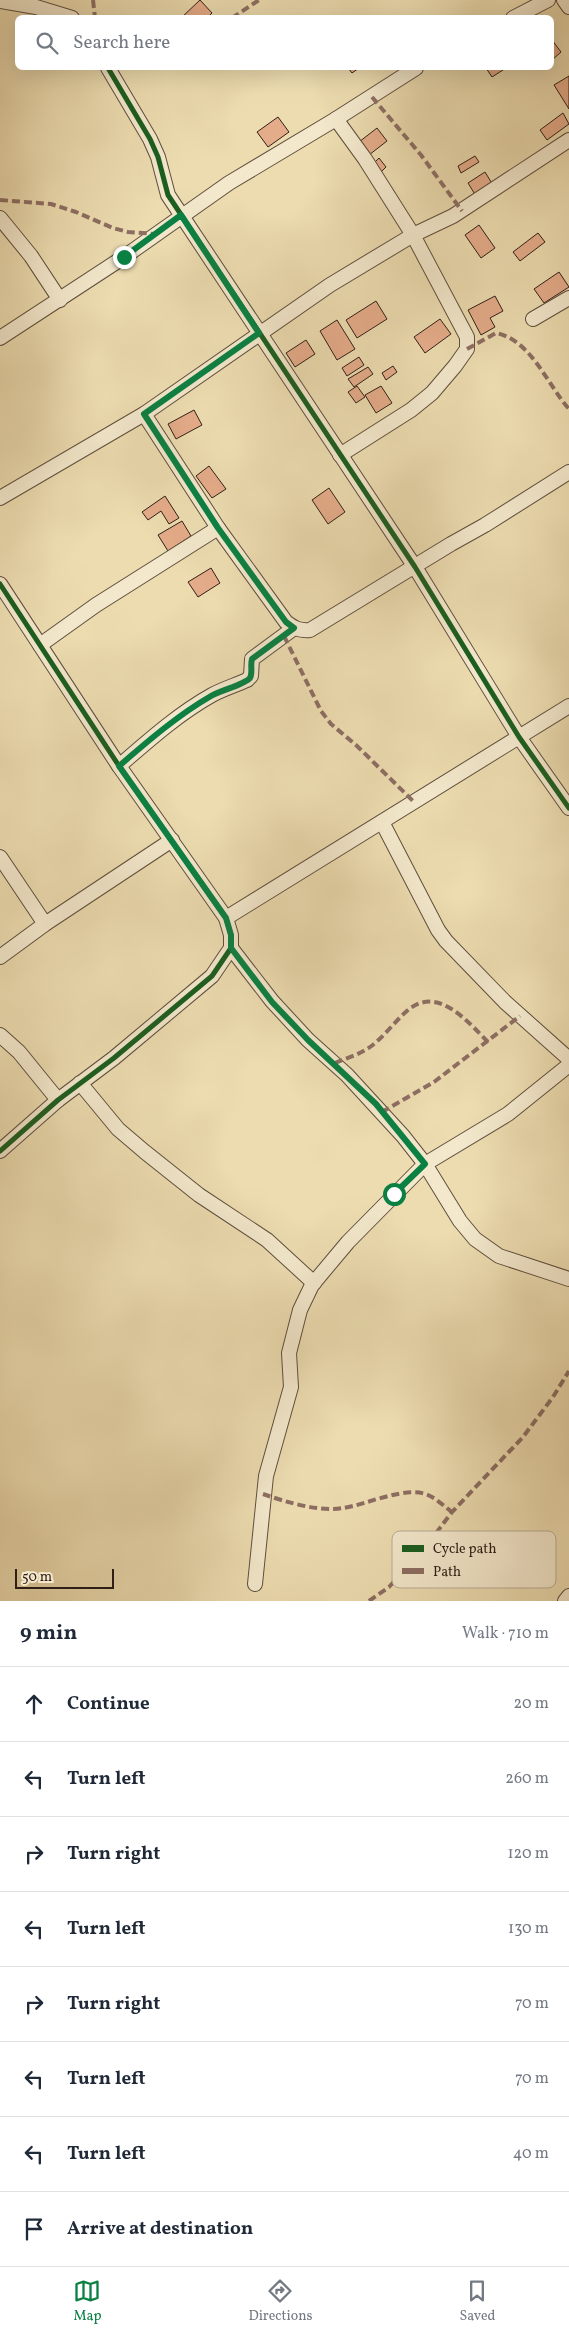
<!DOCTYPE html>
<html lang="en">
<head>
<meta charset="utf-8">
<style>
  body { margin:0; font-family:Vollkorn,serif; background:#f2f2f3; color:#1f2937 }
  .scale { position:absolute; left:15px; bottom:12px; width:99px; box-sizing:border-box; padding-left:5px; border:2px solid #301f17; border-top:0; font-size:14px; line-height:18px; white-space:nowrap; color:#301f17; -webkit-text-stroke:4px #f3e8cc; paint-order:stroke }
  .stop { position:absolute; width:15px; height:15px; margin:-11px; border:4px solid #0b8043; border-radius:50%; background:#fff }
  .stop.end { background:#0b8043; border-color:#fff; box-shadow:0 1px 5px #0008 }
  .list { margin:0; padding:0; list-style:none }
  h2 { display:flex; justify-content:space-between; align-items:center; height:65px; margin:0; padding:0 20px; font-size:21px }
  h2 small { font-size:16px; font-weight:400; color:#747a83 }
  .list li { display:grid; grid-template-columns:32px 1fr auto; gap:15px; align-items:center; box-sizing:border-box; height:75px; padding:0 20px; border-top:1px solid #e0e1e3 }
  .list b { display:block; font-size:19px; white-space:nowrap }
  .list em { font-size:16px; font-style:normal; color:#747a83 }
  .icon { flex:none; width:28px; height:28px; fill:none; stroke:currentColor; stroke-width:2; stroke-linecap:round; stroke-linejoin:round }
  .map { position:relative; flex:none; width:569px; height:1601px; overflow:hidden }
  .search { position:absolute; background:#fff; box-shadow:0 5px 20px #0002; left:15px; right:15px; top:15px; height:55px; display:flex; align-items:center; gap:12px; box-sizing:border-box; padding:0 18px; border-radius:8px; color:#747a83; font-size:19px }
  .sheet { height:665px; background:#fff }
  nav { display:flex; justify-content:space-around; align-items:center; box-sizing:border-box; height:70px; border-top:1px solid #e0e1e3; background:#fff; font-size:14px; color:#747a83 }
  nav a { display:grid; justify-items:center; gap:2px }
  nav .on { color:#0b8043 }
  .map>svg:first-child { display:block }
  .building { fill:#e5ac8a; stroke:#301f17 }
  .lines { fill:none; stroke-linecap:round; stroke-linejoin:round }
  .street-casing { stroke:#5f4e3d; stroke-width:16 }
  .street { stroke:#f3e8cc; stroke-width:14 }
  .quiet { stroke:#8d6e63; stroke-width:4; stroke-dasharray:8 4; stroke-linecap:butt }
  .cycleway-casing { stroke:#f3e8cc; stroke-width:8 }
  .cycleway { stroke:#1b5e20; stroke-width:5 }
  .route { stroke:#0b8043; stroke-width:6 }
  .key { fill:#f3e8cc; stroke:#b8ac96; stroke-width:1 }
  .key-label { font-size:14px; fill:#301f17 }
</style>
</head>
<body>
<div class="map">
<svg width="569" height="1601" viewBox="0 0 569 1601">
  <rect width="100%" height="100%" fill="#ecdcb0"/>
  <filter id="stains"><feTurbulence type="fractalNoise" baseFrequency=".004" numOctaves="4"/><feColorMatrix values="0 0 0 0 .2 0 0 0 0 .09 0 0 0 0 .02 0 0 0 .5 -.17"/></filter>
  <radialGradient id="worn" r=".72"><stop offset=".6" stop-color="#630" stop-opacity="0"/><stop offset="1" stop-color="#630" stop-opacity=".3"/></radialGradient>
  <g class="building">
    <path d="M200 0 212 13 207 18H181Z"/>
    <path d="M552 40 561 52 552 60Z"/>
    <path d="M348 68H359L352 73Z"/>
    <path d="M486 68H506L492 77Z"/>
    <path d="M569 76V109L554 85Z"/>
    <path d="M563 113 569 124 547 140 540 130Z"/>
    <path d="M278 117 289 132 268 147 257 132Z"/>
    <path d="M377 128 387 141 369 155 359 142Z"/>
    <path d="M475 156 479 162 461 173 458 166Z"/>
    <path d="M379 158 386 167 381 172 374 163Z"/>
    <path d="M485 172 493 185 476 196 468 183Z"/>
    <path d="M479 225 495 248 481 258 465 235Z"/>
    <path d="M538 233 545 242 520 261 513 252Z"/>
    <path d="M559 272 569 287 544 303 534 289Z"/>
    <path d="M495 296 503 311 490 318 495 327 481 335 468 310Z"/>
    <path d="M376 301 387 319 357 338 346 320Z"/>
    <path d="M440 319 451 334 425 353 414 337Z"/>
    <path d="M337 320 355 349 337 360 320 331Z"/>
    <path d="M306 340 315 354 295 367 286 353Z"/>
    <path d="M359 357 364 365 347 376 342 368Z"/>
    <path d="M393 366 397 372 386 380 382 373Z"/>
    <path d="M368 367 373 374 354 387 348 379Z"/>
    <path d="M357 386 365 397 356 403 348 392Z"/>
    <path d="M381 386 392 403 376 413 365 395Z"/>
    <path d="M194 410 202 425 176 439 168 424Z"/>
    <path d="M209 466 226 489 212 498 196 476Z"/>
    <path d="M329 488 345 512 328 524 312 500Z"/>
    <path d="M165 496 179 518 169 524 161 511 148 520 142 512Z"/>
    <path d="M182 521 191 536 168 551 158 535Z"/>
    <path d="M211 568 220 583 198 597 188 582Z"/>
  </g>
  <g class="lines">
    <defs>
      <g id="street">
        <path d="M564 0 569 7"/>
        <path d="M0 1 36 7 72 18"/>
        <path d="M513 18 548 0"/>
        <path d="M108 68 150 139 158 157 168 195 415 567 519 737 569 808"/>
        <path d="M336 119 365 159 413 235 467 337V349L455 366 432 393 411 410 340 455"/>
        <path d="M0 218 31 256 60 300"/>
        <path d="M533 319 569 298"/>
        <path d="M0 338 124 257 229 183 336 119 416 68"/>
        <path d="M144 414 218 528 286 622C294 628 299 631 310 630L451 544 485 525 569 472"/>
        <path d="M0 498 144 414 330 285 413 235 453 216 569 140"/>
        <path d="M0 584 119 766 226 918 231 935V948L212 976 114 1058 58 1100 0 1151"/>
        <path d="M40 645 96 605 218 528"/>
        <path d="M119 766C148 741 178 714 212 695 223 689 236 685 247 680L251 676 252 659 294 628"/>
        <path d="M382 822 438 930 446 941 505 1002 569 1059"/>
        <path d="M0 857 45 924"/>
        <path d="M226 918 569 706"/>
        <path d="M231 948 272 1001 308 1040 347 1075 403 1136 425 1164 460 1221 475 1239 499 1256 569 1279"/>
        <path d="M0 957 45 924 172 840"/>
        <path d="M0 1035 19 1052 58 1100"/>
        <path d="M80 1083 118 1129 145 1152 199 1195 267 1240 314 1283"/>
        <path d="M255 1584 266 1476 291 1387 289 1353 300 1310 312 1285 348 1242 425 1164 508 1114 569 1065"/>
        <path d="M565 1601 569 1596"/>
      </g>
    </defs>
    <use href="#street" class="street-casing"/>
    <use href="#street" class="street"/>
    <g class="quiet">
      <path d="M93 0 95 18"/>
      <path d="M232 18 259 0"/>
      <path d="M372 97 421 155 462 211"/>
      <path d="M0 200 51 204 76 212 113 228 128 232 156 234"/>
      <path d="M467 349 496 333C531 340 547 384 569 409"/>
      <path d="M284 636 321 711 331 724 357 746 414 802"/>
      <path d="M335 1063C346 1058 359 1055 370 1047 384 1037 395 1021 408 1010 438 985 468 1022 488 1042"/>
      <path d="M382 1112 434 1082 520 1016"/>
      <path d="M263 1494C286 1502 318 1512 343 1508 366 1505 408 1484 430 1496 438 1500 445 1507 452 1512"/>
      <path d="M369 1601 389 1587 421 1553 452 1512 523 1437 553 1397 569 1371"/>
    </g>
    <defs>
      <g id="cycleway">
        <path d="M108 68 150 139 158 157 168 195 415 567 519 737 569 808"/>
        <path d="M0 584 119 766 226 918 231 935V948L212 976 114 1058 58 1100 0 1151"/>
      </g>
    </defs>
    <use href="#cycleway" class="cycleway-casing"/>
    <use href="#cycleway" class="cycleway"/>
  </g>
  <g class="lines">
    <path class="route" d="M124 257 181 215 259 333 144 414 218 528 286 622 294 628 252 659C250 665 253 673 250 678 244 685 221 690 211 696 178 715 148 741 119 766L226 918 231 935V948L272 1002 308 1040 376 1104 425 1164 394 1194"/>
  </g>
  <rect x="392" y="1531" width="164" height="57" rx="8" class="key"/>
  <rect x="402" y="1545" width="22" height="7" fill="#1b5e20"/>
  <rect x="402" y="1568" width="22" height="6" fill="#8d6e63"/>
  <g class="key-label">
    <text x="433" y="1553">Cycle path</text>
    <text x="433" y="1576">Path</text>
  </g>
  <rect width="100%" height="100%" filter="url(#stains)"/>
  <rect width="100%" height="100%" fill="url(#worn)"/>
</svg>
<div class="scale">50 m</div>
<div class="stop" style="left:394px;top:1194px"></div>
<div class="stop end" style="left:124px;top:257px"></div>
<div class="search"><svg class="icon" aria-label="search" viewBox="0 0 24 24"><circle cx="10" cy="10" r="6"/><path d="M15 15l6 6"/></svg>Search here</div>
</div>
<section class="sheet">
<h2>9 min<small>Walk · 710 m</small></h2>
<ul class="list">
<li><svg class="icon" aria-label="ahead" viewBox="0 0 24 24"><path d="M12 20V5M6 11l6-6 6 6"/></svg><div><b>Continue</b></div><em>20 m</em></li>
<li><svg class="icon" aria-label="left" viewBox="0 0 24 24"><path d="M17 20v-9H6M10 6l-5 5 5 5"/></svg><div><b>Turn left</b></div><em>260 m</em></li>
<li><svg class="icon" aria-label="right" viewBox="0 0 24 24"><path d="M7 20v-9h11M14 6l5 5-5 5"/></svg><div><b>Turn right</b></div><em>120 m</em></li>
<li><svg class="icon" aria-label="left" viewBox="0 0 24 24"><path d="M17 20v-9H6M10 6l-5 5 5 5"/></svg><div><b>Turn left</b></div><em>130 m</em></li>
<li><svg class="icon" aria-label="right" viewBox="0 0 24 24"><path d="M7 20v-9h11M14 6l5 5-5 5"/></svg><div><b>Turn right</b></div><em>70 m</em></li>
<li><svg class="icon" aria-label="left" viewBox="0 0 24 24"><path d="M17 20v-9H6M10 6l-5 5 5 5"/></svg><div><b>Turn left</b></div><em>70 m</em></li>
<li><svg class="icon" aria-label="left" viewBox="0 0 24 24"><path d="M17 20v-9H6M10 6l-5 5 5 5"/></svg><div><b>Turn left</b></div><em>40 m</em></li>
<li><svg class="icon" aria-label="arrive" viewBox="0 0 24 24"><path d="M6 21V4h12l-3 4 3 4H6"/></svg><div><b>Arrive at destination</b></div></li>
</ul>
</section>
<nav>
<a class="on"><svg class="icon" aria-label="map" viewBox="0 0 24 24"><path d="M3 6l6-2 6 2 6-2v14l-6 2-6-2-6 2zM9 4v14M15 6v14"/></svg>Map</a>
<a><svg class="icon" aria-label="directions" viewBox="0 0 24 24"><path d="M12 3l9 9-9 9-9-9zM9 14v-3h6M13 9l2 2-2 2"/></svg>Directions</a>
<a><svg class="icon" aria-label="saved" viewBox="0 0 24 24"><path d="M7 4h10v16l-5-4-5 4z"/></svg>Saved</a>
</nav>
</body>
</html>
